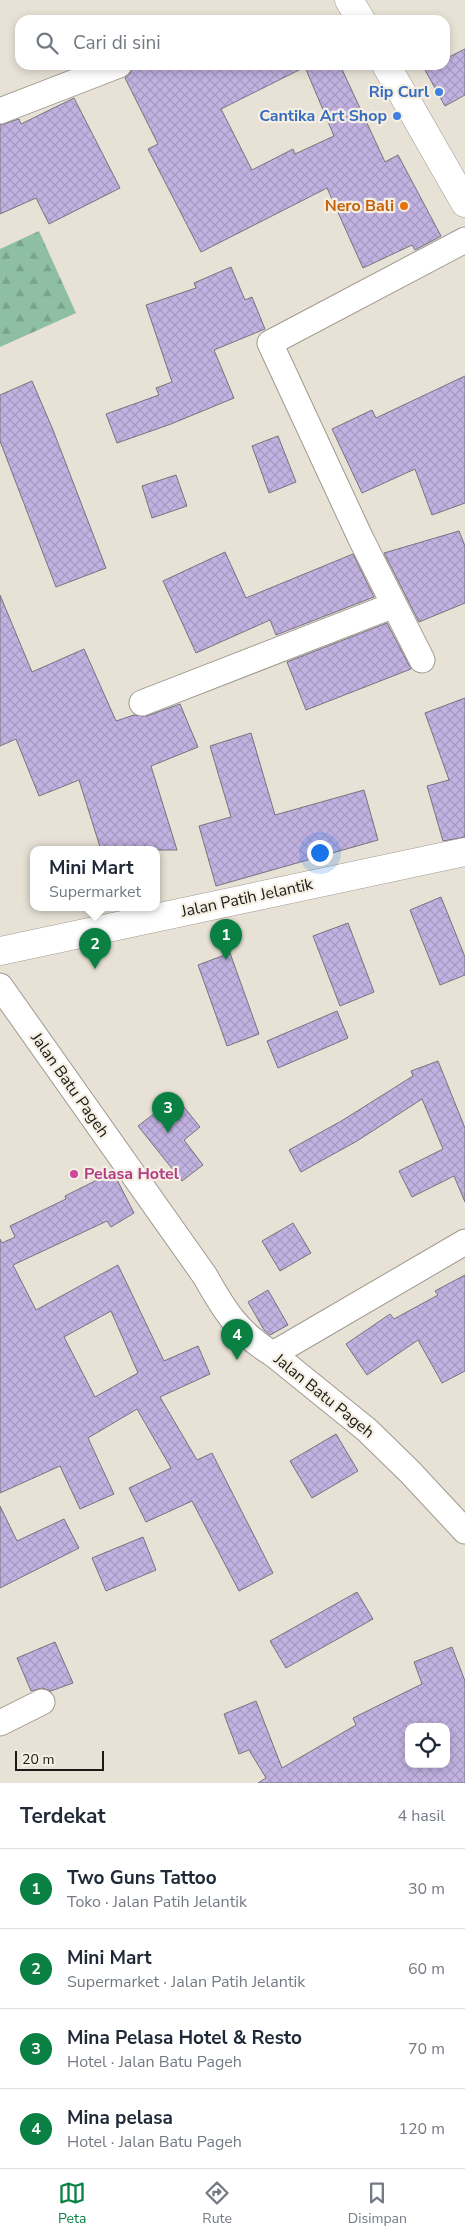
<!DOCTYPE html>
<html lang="id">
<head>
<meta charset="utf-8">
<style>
  body { margin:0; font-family:"Nunito Sans",sans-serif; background:#f2f2f3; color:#1f2937 }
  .controls { position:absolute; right:15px; bottom:15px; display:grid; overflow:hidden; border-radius:10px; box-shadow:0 2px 8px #0003 }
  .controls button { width:45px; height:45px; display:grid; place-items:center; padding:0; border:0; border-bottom:1px solid #e0e1e3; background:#fff; color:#1f2937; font:25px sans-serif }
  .scale { position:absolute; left:15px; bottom:12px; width:89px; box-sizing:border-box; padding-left:5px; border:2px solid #1c1a16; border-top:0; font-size:14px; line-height:18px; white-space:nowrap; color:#1c1a16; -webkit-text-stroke:4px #f5efe3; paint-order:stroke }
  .you { position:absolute; left:319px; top:852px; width:18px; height:18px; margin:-12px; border:4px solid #fff; border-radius:50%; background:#1a73e8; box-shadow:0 0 0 8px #1a73e833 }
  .badge { display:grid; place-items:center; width:32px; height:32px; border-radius:50%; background:#0b8043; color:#fff; font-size:16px; font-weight:700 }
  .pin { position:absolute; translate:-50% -41px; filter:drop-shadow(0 1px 2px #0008) }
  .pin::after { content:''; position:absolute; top:26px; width:18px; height:15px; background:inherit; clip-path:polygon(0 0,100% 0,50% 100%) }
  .popup { position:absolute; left:30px; top:846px; width:130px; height:65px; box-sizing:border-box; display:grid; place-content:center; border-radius:10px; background:#fff; filter:drop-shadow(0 1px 4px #0005); font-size:16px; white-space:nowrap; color:#747a83 }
  .popup b { font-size:19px; color:#1f2937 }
  .popup::after { content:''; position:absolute; left:50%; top:100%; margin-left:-10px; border:10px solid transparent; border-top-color:#fff }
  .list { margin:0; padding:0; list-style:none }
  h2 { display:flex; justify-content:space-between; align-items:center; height:65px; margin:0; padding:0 20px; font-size:21px }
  h2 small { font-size:16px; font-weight:400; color:#747a83 }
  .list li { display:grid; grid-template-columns:32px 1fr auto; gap:15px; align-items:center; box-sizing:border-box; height:80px; padding:0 20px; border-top:1px solid #e0e1e3 }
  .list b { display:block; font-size:19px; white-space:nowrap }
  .list p { margin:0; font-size:16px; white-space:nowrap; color:#747a83 }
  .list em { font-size:16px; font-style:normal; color:#747a83 }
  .icon { flex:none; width:28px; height:28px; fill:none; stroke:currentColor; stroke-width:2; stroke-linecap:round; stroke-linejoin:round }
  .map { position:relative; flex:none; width:465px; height:1783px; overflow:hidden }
  .search { position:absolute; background:#fff; box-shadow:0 2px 8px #0003; left:15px; right:15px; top:15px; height:55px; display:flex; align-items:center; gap:12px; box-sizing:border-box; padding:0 18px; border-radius:15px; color:#747a83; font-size:19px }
  .sheet { height:385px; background:#fff }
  nav { display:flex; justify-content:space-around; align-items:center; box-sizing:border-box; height:70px; border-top:1px solid #e0e1e3; background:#fff; font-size:14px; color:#747a83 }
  nav a { display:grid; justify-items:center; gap:2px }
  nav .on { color:#0b8043 }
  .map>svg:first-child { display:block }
  .forest { fill:url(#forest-firs) }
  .building { fill:url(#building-cross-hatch); stroke:#77747e; fill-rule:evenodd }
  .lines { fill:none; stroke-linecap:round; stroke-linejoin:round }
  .street-casing { stroke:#9f998f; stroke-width:27 }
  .secondary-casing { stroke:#9f998f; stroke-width:29 }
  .street { stroke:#fff; stroke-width:25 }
  .secondary { stroke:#fff; stroke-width:28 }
  .shop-dot { fill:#3f7fe0; stroke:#f5efe3; stroke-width:2 }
  .food-dot { fill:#e8710a; stroke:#f5efe3; stroke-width:2 }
  .hotel-dot { fill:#d1479c; stroke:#f5efe3; stroke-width:2 }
  .labels { text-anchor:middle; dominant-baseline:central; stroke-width:4.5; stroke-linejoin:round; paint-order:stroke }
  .shop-label { font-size:16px; font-weight:bold; fill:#366cbe; stroke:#f5efe3; text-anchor:end }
  .food-label { font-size:16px; font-weight:bold; fill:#c56008; stroke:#f5efe3; text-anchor:end }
  .street-label { font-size:16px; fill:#1c1a16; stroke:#f5efe3 }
  .hotel-label { font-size:16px; font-weight:bold; fill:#b23c85; stroke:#f5efe3; text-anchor:start }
</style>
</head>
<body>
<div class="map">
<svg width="465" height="1783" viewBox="0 0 465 1783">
  <defs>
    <pattern id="forest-firs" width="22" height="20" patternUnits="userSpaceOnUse" patternTransform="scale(1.25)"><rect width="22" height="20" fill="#8ebea4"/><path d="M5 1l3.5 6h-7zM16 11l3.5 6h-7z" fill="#7aa38c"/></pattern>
    <pattern id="building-cross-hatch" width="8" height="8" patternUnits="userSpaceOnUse" patternTransform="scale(1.25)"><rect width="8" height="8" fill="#c2b2e1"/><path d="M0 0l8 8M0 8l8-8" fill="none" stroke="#a698c0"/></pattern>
  </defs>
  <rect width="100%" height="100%" fill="#e8e2d6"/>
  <path class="forest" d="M39 231 76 313 0 347V249Z"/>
  <g class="building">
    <path d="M465 49V95L445 106 425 70 435 65H445V59Z"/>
    <path d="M133 65H340L385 162 398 155 441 236 415 250 412 245 363 268 327 188 201 252 148 149 158 144 125 78 130 74ZM305 67 334 136 295 154 293 149 252 170 221 109Z"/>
    <path d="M74 98 120 188 49 224 36 198 0 214V125L19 119 21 124Z"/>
    <path d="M231 267 245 300 252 297 265 329 214 350 234 398 171 424 117 443 106 414 159 395 156 388 172 382 146 305 196 288 194 283Z"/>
    <path d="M465 376V503L432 515 415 469 362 493 332 429 372 410 376 418Z"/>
    <path d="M32 381 53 430 106 568 56 587 0 441V395Z"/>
    <path d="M278 436 296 482 269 493 252 446Z"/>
    <path d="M176 475 187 506 152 518 142 486Z"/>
    <path d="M459 531 465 546V603L419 622 384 553Z"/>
    <path d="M225 552 246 598 353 554 374 597 276 635 270 620 196 653 163 581Z"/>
    <path d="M0 595 32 672 84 649 116 721 134 715 147 716 180 704 198 747 151 766 177 850H101L79 780 39 796 16 739 0 746Z"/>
    <path d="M387 623 411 669 306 710 287 662Z"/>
    <path d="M465 698V837L443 841 427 786 449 780 425 713Z"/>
    <path d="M251 733 275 815 364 790 378 840 216 886 199 826 231 817 210 746Z"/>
    <path d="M441 897 465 957V975L440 985 410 910Z"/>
    <path d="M348 923 374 992 340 1006 313 936Z"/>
    <path d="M230 953 259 1034 227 1046 198 965Z"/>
    <path d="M337 1011 348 1038 278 1068 267 1041Z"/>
    <path d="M438 1061 465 1128V1202L454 1176 412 1197 399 1171 443 1149 422 1099 357 1141 301 1172 289 1150 343 1120 413 1076 411 1071Z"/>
    <path d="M176 1097 200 1127 184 1140 203 1165 182 1181 138 1126Z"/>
    <path d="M113 1172 134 1213 111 1227 107 1221 13 1265 36 1310 118 1265 164 1361 198 1346 210 1374 160 1397 197 1460 212 1453 273 1573 239 1591 192 1501 146 1522 129 1488 171 1468 137 1409 88 1438 114 1494 80 1509 60 1466 0 1493V1239L2 1243 15 1237 10 1226 66 1199 65 1196ZM111 1311 138 1373 95 1397 64 1337Z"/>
    <path d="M293 1223 311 1253 280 1271 262 1241Z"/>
    <path d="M465 1275V1371L442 1383 418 1340 367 1375 346 1344 390 1314 394 1319 438 1295 435 1291Z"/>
    <path d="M268 1290 288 1325 270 1335 264 1330 248 1302Z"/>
    <path d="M336 1434 358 1471 312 1498 290 1461Z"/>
    <path d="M0 1506 17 1541 64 1519 79 1548 0 1588Z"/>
    <path d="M143 1537 156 1570 106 1591 92 1558Z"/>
    <path d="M357 1592 373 1619 286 1668 270 1641Z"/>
    <path d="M55 1642 73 1683 51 1691 42 1688 31 1691 17 1658Z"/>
    <path d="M452 1647 465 1681V1783H258L266 1778 249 1750 239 1754 224 1714 256 1701 282 1768 356 1725 353 1718 422 1684 414 1662ZM409 1727H446V1764H409Z"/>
  </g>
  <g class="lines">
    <defs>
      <g id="street">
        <path d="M0 111 119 65"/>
        <path d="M422 660 361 539 270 343 465 240"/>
        <path d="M142 703 394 605"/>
        <path d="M0 986 205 1276C224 1310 238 1333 273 1354L367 1430 410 1472 465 1531"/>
        <path d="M273 1354 465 1242"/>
        <path d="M0 1723 42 1702"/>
      </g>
      <g id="secondary">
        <path d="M349 0 361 20"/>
        <path d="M386 65 465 203"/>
        <path d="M0 951 465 852"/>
      </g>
    </defs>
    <use href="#street" class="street-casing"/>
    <use href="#secondary" class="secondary-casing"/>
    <use href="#street" class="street"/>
    <use href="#secondary" class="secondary"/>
  </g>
  <g class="shop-dot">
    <circle cx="439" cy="92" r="5"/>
    <circle cx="397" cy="116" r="5"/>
  </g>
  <circle class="food-dot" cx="404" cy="206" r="5"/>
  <circle class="hotel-dot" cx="74" cy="1174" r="5"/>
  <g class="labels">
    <g class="shop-label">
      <text x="429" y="92">Rip Curl</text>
      <text x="387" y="116">Cantika Art Shop</text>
    </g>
    <g class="food-label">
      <text x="394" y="206">Nero Bali</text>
    </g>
    <g class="street-label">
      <text transform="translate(247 898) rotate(-12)">Jalan Patih Jelantik</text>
      <text transform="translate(70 1085) rotate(55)">Jalan Batu Pageh</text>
      <text transform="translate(324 1396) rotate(39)">Jalan Batu Pageh</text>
    </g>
    <g class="hotel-label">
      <text x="84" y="1174">Pelasa Hotel</text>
    </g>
  </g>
</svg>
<div class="controls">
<button><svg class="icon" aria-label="locate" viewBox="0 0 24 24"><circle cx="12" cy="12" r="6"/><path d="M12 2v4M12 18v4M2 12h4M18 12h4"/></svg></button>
</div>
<div class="scale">20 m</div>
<div class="you"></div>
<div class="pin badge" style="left:226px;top:960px">1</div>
<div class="pin badge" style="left:95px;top:969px">2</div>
<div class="popup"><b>Mini Mart</b>Supermarket</div>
<div class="pin badge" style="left:168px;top:1133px">3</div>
<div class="pin badge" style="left:237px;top:1360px">4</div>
<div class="search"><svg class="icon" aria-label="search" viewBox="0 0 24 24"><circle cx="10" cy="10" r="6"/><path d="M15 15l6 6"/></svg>Cari di sini</div>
</div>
<section class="sheet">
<h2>Terdekat<small>4 hasil</small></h2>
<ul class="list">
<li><span class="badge">1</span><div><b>Two Guns Tattoo</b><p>Toko · Jalan Patih Jelantik</p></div><em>30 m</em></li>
<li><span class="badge">2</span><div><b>Mini Mart</b><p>Supermarket · Jalan Patih Jelantik</p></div><em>60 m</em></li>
<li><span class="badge">3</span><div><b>Mina Pelasa Hotel &amp; Resto</b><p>Hotel · Jalan Batu Pageh</p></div><em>70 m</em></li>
<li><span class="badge">4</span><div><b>Mina pelasa</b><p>Hotel · Jalan Batu Pageh</p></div><em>120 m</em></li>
</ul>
</section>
<nav>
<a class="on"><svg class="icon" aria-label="map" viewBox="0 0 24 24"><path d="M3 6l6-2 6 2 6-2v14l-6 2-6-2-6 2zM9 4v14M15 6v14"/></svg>Peta</a>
<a><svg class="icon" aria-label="directions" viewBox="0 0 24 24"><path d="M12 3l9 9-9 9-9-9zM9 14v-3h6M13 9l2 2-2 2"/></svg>Rute</a>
<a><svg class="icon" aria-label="saved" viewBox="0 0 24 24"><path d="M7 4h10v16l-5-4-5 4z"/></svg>Disimpan</a>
</nav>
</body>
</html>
